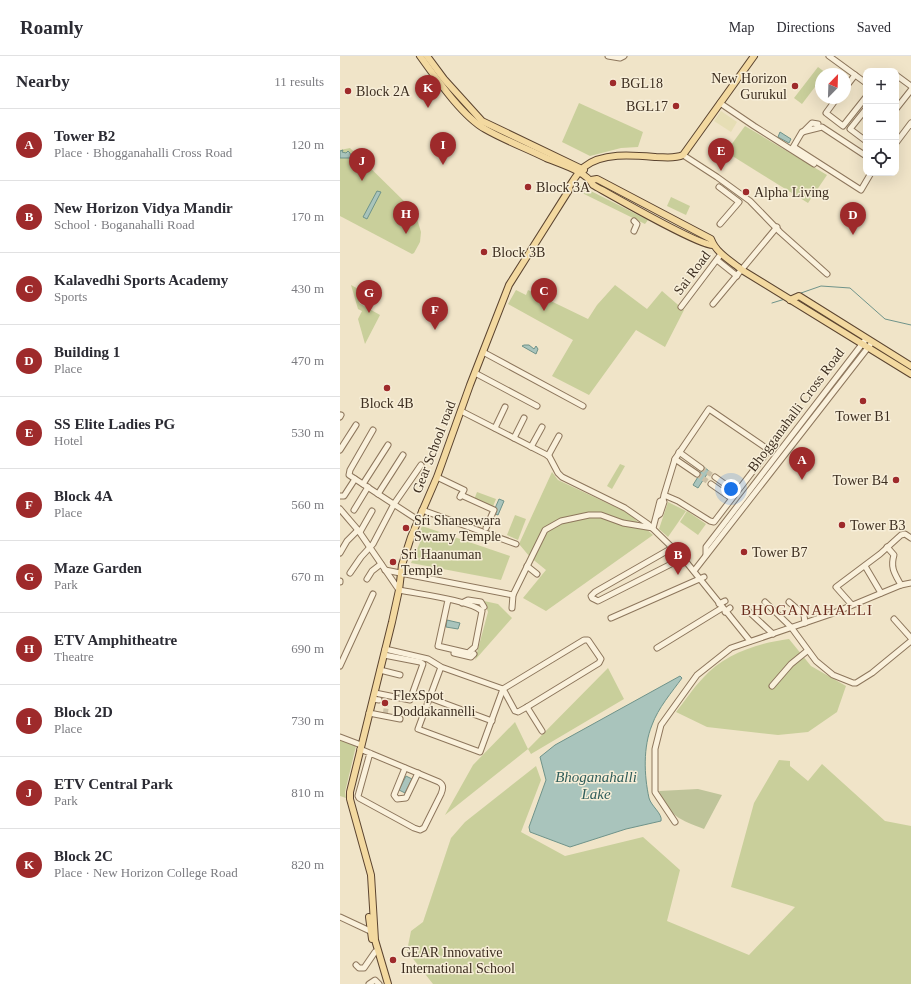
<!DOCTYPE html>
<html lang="en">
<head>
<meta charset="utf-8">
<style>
  body { margin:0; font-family:Georgia,serif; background:#f2f2f3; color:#2b2b33 }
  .controls { position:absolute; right:12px; top:12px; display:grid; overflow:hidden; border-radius:8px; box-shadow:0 4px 16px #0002 }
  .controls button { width:36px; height:36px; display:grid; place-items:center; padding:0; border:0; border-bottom:1px solid #e1e1e2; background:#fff; color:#2b2b33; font:20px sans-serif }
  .compass { position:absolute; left:475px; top:12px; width:36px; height:36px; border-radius:50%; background:#fff; box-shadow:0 4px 16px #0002; rotate:23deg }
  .you { position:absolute; left:391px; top:433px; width:14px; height:14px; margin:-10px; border:3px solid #fff; border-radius:50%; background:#1a73e8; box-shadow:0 0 0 6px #1a73e833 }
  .badge { display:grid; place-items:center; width:26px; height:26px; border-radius:50%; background:#9e2a2b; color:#fff; font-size:13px; font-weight:700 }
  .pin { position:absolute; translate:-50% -33px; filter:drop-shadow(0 1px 2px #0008) }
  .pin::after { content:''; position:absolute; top:21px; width:14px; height:12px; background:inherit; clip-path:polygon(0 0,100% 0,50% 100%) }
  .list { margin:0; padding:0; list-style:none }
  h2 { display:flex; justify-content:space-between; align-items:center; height:52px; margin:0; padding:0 16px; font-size:17px }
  h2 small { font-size:13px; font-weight:400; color:#7c7c81 }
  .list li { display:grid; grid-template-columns:26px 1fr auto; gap:12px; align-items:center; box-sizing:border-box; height:72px; padding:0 16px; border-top:1px solid #e1e1e2 }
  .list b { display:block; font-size:15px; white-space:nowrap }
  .list p { margin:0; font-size:13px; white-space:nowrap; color:#7c7c81 }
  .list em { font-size:13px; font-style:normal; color:#7c7c81 }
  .icon { flex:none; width:22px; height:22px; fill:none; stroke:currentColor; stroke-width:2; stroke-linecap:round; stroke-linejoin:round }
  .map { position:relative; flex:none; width:571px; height:928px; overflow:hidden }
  header { display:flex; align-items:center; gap:24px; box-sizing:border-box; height:56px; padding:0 20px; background:#fff; border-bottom:1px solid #e1e1e2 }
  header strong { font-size:19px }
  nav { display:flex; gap:22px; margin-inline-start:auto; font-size:14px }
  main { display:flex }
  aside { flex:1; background:#fff }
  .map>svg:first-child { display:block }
  .farmland { fill:#e6deb5 }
  .green { fill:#c9cf9b }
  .cemetery { fill:#bfc49a }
  .water { fill:#a9c4bc; stroke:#6f938a }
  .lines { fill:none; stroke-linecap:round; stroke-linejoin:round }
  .stream { stroke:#6f938a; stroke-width:1 }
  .minor-tunnel { stroke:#ccc0a6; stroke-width:5; stroke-dasharray:5 2.5; stroke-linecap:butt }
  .minor-casing { stroke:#8d765c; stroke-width:7 }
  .major-casing { stroke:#5b4430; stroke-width:8 }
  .minor { stroke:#faf1dc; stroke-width:5 }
  .major { stroke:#f3d9a0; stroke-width:6 }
  .poi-dot { fill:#9e2a2b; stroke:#f7eed8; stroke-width:1.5 }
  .labels { text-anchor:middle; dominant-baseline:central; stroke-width:3; stroke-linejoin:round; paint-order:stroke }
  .poi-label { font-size:14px; fill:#3d2e20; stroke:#f7eed8; text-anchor:start }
  .street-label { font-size:14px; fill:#3d2e20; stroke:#f7eed8 }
  .neighbourhood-label { font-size:15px; letter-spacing:1px; fill:#6b2e1e; stroke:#f7eed8 }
  .water-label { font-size:15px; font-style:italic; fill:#2f5d5a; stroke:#f7eed8 }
</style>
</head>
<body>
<header>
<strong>Roamly</strong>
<nav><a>Map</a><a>Directions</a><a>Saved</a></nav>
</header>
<main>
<aside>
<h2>Nearby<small>11 results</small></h2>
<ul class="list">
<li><span class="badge">A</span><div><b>Tower B2</b><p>Place · Bhogganahalli Cross Road</p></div><em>120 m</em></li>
<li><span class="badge">B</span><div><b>New Horizon Vidya Mandir</b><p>School · Boganahalli Road</p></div><em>170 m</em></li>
<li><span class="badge">C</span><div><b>Kalavedhi Sports Academy</b><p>Sports</p></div><em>430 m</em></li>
<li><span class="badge">D</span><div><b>Building 1</b><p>Place</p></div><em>470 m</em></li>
<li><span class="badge">E</span><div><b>SS Elite Ladies PG</b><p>Hotel</p></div><em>530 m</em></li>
<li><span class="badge">F</span><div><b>Block 4A</b><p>Place</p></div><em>560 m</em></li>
<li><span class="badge">G</span><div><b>Maze Garden</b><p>Park</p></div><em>670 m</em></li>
<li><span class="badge">H</span><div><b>ETV Amphitheatre</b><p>Theatre</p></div><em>690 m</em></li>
<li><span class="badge">I</span><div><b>Block 2D</b><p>Place</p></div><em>730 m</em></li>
<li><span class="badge">J</span><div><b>ETV Central Park</b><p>Park</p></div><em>810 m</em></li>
<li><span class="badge">K</span><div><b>Block 2C</b><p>Place · New Horizon College Road</p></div><em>820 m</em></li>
</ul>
</aside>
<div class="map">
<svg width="571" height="928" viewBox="0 0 571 928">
  <rect width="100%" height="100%" fill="#f0e4c8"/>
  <path class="farmland" d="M381 55 397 66 391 76 374 65Z"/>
  <g class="green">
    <path d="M478 11 486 17 481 18V23L462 48 454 42Z"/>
    <path d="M239 47 303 76 298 91 281 92 250 100 222 86Z"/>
    <path d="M405 70 487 119 468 147 386 96Z"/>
    <path d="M10 92 75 156 81 176 80 186 74 197 72 198 0 160V94Z"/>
    <path d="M239 129 308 164 305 168 236 134Z"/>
    <path d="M331 141 350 150 346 159 327 150Z"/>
    <path d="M11 229 24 236 19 247 40 259 25 288 18 263 22 255 18 253Z"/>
    <path d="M275 229 307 253 322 235 344 254 325 291 296 274 249 339 212 320 233 284 168 248 176 234 186 239 188 234 248 263 257 249Z"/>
    <path d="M280 408 285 410 272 433 267 430Z"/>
    <path d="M212 416 218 424 288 457 313 479 206 555 183 542 206 514 190 501 179 488Z"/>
    <path d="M137 436 156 443 152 453 134 444Z"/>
    <path d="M328 446 346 455 328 481 319 473Z"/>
    <path d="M347 455 366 468 358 479 340 466Z"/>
    <path d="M175 459 186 463 178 484 167 479Z"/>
    <path d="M82 470 170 500 161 524 71 507 82 482 78 480Z"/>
    <path d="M144 545 158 548 172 562 135 604 148 556Z"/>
    <path d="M449 583 471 610 506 630 497 656 468 676 438 679 367 671 336 656C345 645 353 632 363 622 384 598 418 587 449 583Z"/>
    <path d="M268 612 284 643 191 698 188 693 105 759 133 709 175 666 188 693Z"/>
    <path d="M0 684 16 690 5 736 6 742 0 740Z"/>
    <path d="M439 704 450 705V710L468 725 482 708 545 765 571 770V928H93L67 895 71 875 83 866 111 782 125 766 196 710 201 724 181 776 225 800 303 781 340 814 327 865 409 899 455 851 391 831 414 747Z"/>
  </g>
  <path class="cemetery" d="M358 733 382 739 364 773C340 764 329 760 319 735Z"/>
  <g class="water">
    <path d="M440 76 451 83 449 87 438 81Z"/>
    <path d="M3 94 2 96 6 97 8 95 10 97 11 102H0V95Z"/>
    <path d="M37 135 41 136 27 163 23 161Z"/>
    <path d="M184 289H189L194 293 196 290 198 293 196 298 182 290Z"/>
    <path d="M364 411 369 415 358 432 353 429Z"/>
    <path d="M159 443 164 445 158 459 153 457Z"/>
    <path d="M107 564 120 567 118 573 106 571Z"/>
    <path d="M340 620 342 622C332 636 318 652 312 669 303 691 304 719 309 742 311 750 323 758 321 765L286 773 230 791 190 776 189 771 206 724 200 701 215 689Z"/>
    <path d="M66 720 72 723 65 737 59 734Z"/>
  </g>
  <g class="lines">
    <g class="stream">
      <path d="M461 237 481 230 510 232 545 263 571 269"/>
      <path d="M432 247 445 243"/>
    </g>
    <g class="minor-tunnel">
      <path d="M361 412 375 421"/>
      <path d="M357 418 371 428"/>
      <path d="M39 644 47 646 45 660"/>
    </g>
    <defs>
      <g id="minor">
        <path d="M268 0 280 2 284 0"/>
        <path d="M489 0 526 27"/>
        <path d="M556 19 571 30"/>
        <path d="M505 32 515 19"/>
        <path d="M497 42 486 57 503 70 526 41"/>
        <path d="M380 47 414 70 474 108"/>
        <path d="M526 53 510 73 526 85"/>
        <path d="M556 53 571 34"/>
        <path d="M463 76 472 67 478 68"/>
        <path d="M556 87 571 67"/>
        <path d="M454 91 521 134 531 117"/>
        <path d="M452 93 462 76 482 71 526 100"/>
        <path d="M343 99 377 121 410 145 440 176 487 218"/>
        <path d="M379 131 399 146 380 168"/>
        <path d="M294 165 297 168 294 175"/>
        <path d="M377 204 397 220"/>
        <path d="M373 248 437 171"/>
        <path d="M341 251 381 198"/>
        <path d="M143 296 243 350"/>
        <path d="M135 317 197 350"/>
        <path d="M121 355 209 400 218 417 222 421 285 452 308 468 343 502 410 585"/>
        <path d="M0 361 1 359"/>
        <path d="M155 372 165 351"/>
        <path d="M33 374 10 414 9 419 78 464"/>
        <path d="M174 382 184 362"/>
        <path d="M191 391 202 371"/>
        <path d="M0 394 16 369"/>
        <path d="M339 396 361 412"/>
        <path d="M208 400 219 380"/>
        <path d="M335 403 357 418"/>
        <path d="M97 421 124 434 120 441"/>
        <path d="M375 421 396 436"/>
        <path d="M23 428 48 389"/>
        <path d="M371 428 391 442"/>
        <path d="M38 438 63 399"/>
        <path d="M121 439 154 454 146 472"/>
        <path d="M0 440H4L15 423"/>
        <path d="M0 453 18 474 59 534C78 538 129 544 142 555L135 591 128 597 98 590 108 544"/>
        <path d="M14 454 28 431"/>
        <path d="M82 454 176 488"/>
        <path d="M317 460 320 458 324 446 323 444 324 439 335 403 369 353 429 394 374 466 370 465 338 445 324 439"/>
        <path d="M20 476 32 455"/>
        <path d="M547 491 554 499C550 512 555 518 561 529"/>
        <path d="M332 492 255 536 251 540 252 542 258 545 343 502"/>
        <path d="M0 497 7 485 18 474"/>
        <path d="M366 499V491L526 283"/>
        <path d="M187 510 197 518"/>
        <path d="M525 510 541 537"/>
        <path d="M45 514 173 539 205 474 221 465 249 459H261L283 467 313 472 320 445 323 444"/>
        <path d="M354 515 530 289"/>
        <path d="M10 517 21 501 33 488 54 448 81 409"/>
        <path d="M27 523 32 515 41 508"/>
        <path d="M0 526V525"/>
        <path d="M425 546 451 571 476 605 493 619 513 627H516L532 617 571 585"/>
        <path d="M449 546 464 559 465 567"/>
        <path d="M122 547 128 544 141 546 144 551"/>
        <path d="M379 548 385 545"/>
        <path d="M512 549 496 531 540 498 561 479 565 478 571 482"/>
        <path d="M172 552 173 539"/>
        <path d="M406 553 433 578"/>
        <path d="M385 556 390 552"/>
        <path d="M271 562 364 521"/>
        <path d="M554 563 571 582"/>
        <path d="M244 584H248L261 603 259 607 187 651 178 656 175 655 163 633Z"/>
        <path d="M317 592 382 552"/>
        <path d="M45 593 88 603 101 611 78 673 140 696 163 633 101 611"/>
        <path d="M114 597 131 601 134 598"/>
        <path d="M0 610 33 538"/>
        <path d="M40 614 60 619"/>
        <path d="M432 630 451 608 467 595"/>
        <path d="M35 637 70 644 83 608 80 606 44 599"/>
        <path d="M90 642 152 665"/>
        <path d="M33 643 39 644"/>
        <path d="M187 651 202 675"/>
        <path d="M29 657 60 663"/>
        <path d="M0 681 21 689"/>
        <path d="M20 693C46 704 73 715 99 726 104 729 103 733 101 738L84 772 80 774 74 772 19 742 18 740 30 697"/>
        <path d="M65 712 54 739 57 743 66 742 78 717"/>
        <path d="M335 766 315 736V693L321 669 357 619 391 592 491 558 561 529 571 527"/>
        <path d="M0 861 30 875"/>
        <path d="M16 909 19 912H24L35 896"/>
        <path d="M29 928 35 924 39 928"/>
      </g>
      <g id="major">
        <path d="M80 0C96 22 122 60 145 73 164 84 186 92 206 102 220 108 246 115 253 129 271 139 361 191 373 189"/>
        <path d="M87 0 104 23 142 65 244 114"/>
        <path d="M251 124 257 123 371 183C376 197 391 205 402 214L571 318"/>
        <path d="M450 244 459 240 571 310"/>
        <path d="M29 861 32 883"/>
        <path d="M48 928 35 884 31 819 10 743V736L52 566 59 534 62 509 71 481 97 421 130 329 169 229 229 134V131C233 125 238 116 244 111 262 96 293 99 316 101 325 101 334 103 343 99L414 0"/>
      </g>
    </defs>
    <use href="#minor" class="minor-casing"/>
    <use href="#major" class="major-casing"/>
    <use href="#minor" class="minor"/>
    <use href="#major" class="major"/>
  </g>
  <g class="poi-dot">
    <circle cx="273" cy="27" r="4"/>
    <circle cx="455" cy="30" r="4"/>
    <circle cx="8" cy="35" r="4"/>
    <circle cx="336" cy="50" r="4"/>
    <circle cx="188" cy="131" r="4"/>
    <circle cx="406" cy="136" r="4"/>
    <circle cx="144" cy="196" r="4"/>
    <circle cx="47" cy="332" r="4"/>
    <circle cx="523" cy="345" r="4"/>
    <circle cx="556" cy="424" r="4"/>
    <circle cx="502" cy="469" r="4"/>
    <circle cx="66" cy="472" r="4"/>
    <circle cx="404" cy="496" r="4"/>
    <circle cx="53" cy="506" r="4"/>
    <circle cx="45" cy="647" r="4"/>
    <circle cx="53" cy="904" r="4"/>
  </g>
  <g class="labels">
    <g class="poi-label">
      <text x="447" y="22" text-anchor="end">New Horizon<tspan x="447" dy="16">Gurukul</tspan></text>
      <text x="281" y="27">BGL18</text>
      <text x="16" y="35">Block 2A</text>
      <text x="328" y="50" text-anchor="end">BGL17</text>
      <text x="196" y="131">Block 3A</text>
      <text x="414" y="136">Alpha Living</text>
      <text x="152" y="196">Block 3B</text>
      <text x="47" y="347" text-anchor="middle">Block 4B</text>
      <text x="523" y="360" text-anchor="middle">Tower B1</text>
      <text x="548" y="424" text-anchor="end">Tower B4</text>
      <text x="74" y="464">Sri Shaneswara<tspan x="74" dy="16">Swamy Temple</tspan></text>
      <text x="510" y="469">Tower B3</text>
      <text x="412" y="496">Tower B7</text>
      <text x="61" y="498">Sri Haanuman<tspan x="61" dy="16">Temple</tspan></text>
      <text x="53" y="639">FlexSpot<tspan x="53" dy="16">Doddakannelli</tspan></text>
      <text x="61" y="896">GEAR Innovative<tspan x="61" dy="16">International School</tspan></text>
    </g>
    <g class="street-label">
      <text transform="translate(352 217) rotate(-53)">Sai Road</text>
      <text transform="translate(456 354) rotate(-53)">Bhogganahalli Cross Road</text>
      <text transform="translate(94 391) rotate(-69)">Gear School road</text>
    </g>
    <g class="neighbourhood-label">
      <text x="467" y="554">BHOGANAHALLI</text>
    </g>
    <g class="water-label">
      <text x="256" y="721">Bhoganahalli<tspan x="256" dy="17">Lake</tspan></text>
    </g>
  </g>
</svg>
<div class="controls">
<button>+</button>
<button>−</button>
<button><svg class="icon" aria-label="locate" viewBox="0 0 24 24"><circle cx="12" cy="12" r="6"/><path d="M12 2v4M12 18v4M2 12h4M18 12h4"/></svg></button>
</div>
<svg class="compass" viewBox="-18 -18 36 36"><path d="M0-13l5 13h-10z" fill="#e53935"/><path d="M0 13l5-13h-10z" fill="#7c7c81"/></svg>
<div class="you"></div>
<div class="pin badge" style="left:462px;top:424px">A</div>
<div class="pin badge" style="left:338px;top:519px">B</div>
<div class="pin badge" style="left:204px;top:255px">C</div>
<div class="pin badge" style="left:513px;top:179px">D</div>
<div class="pin badge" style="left:381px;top:115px">E</div>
<div class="pin badge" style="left:95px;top:274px">F</div>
<div class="pin badge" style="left:29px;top:257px">G</div>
<div class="pin badge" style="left:66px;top:178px">H</div>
<div class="pin badge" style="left:103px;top:109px">I</div>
<div class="pin badge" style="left:22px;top:125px">J</div>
<div class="pin badge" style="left:88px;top:52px">K</div>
</div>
</main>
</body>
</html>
